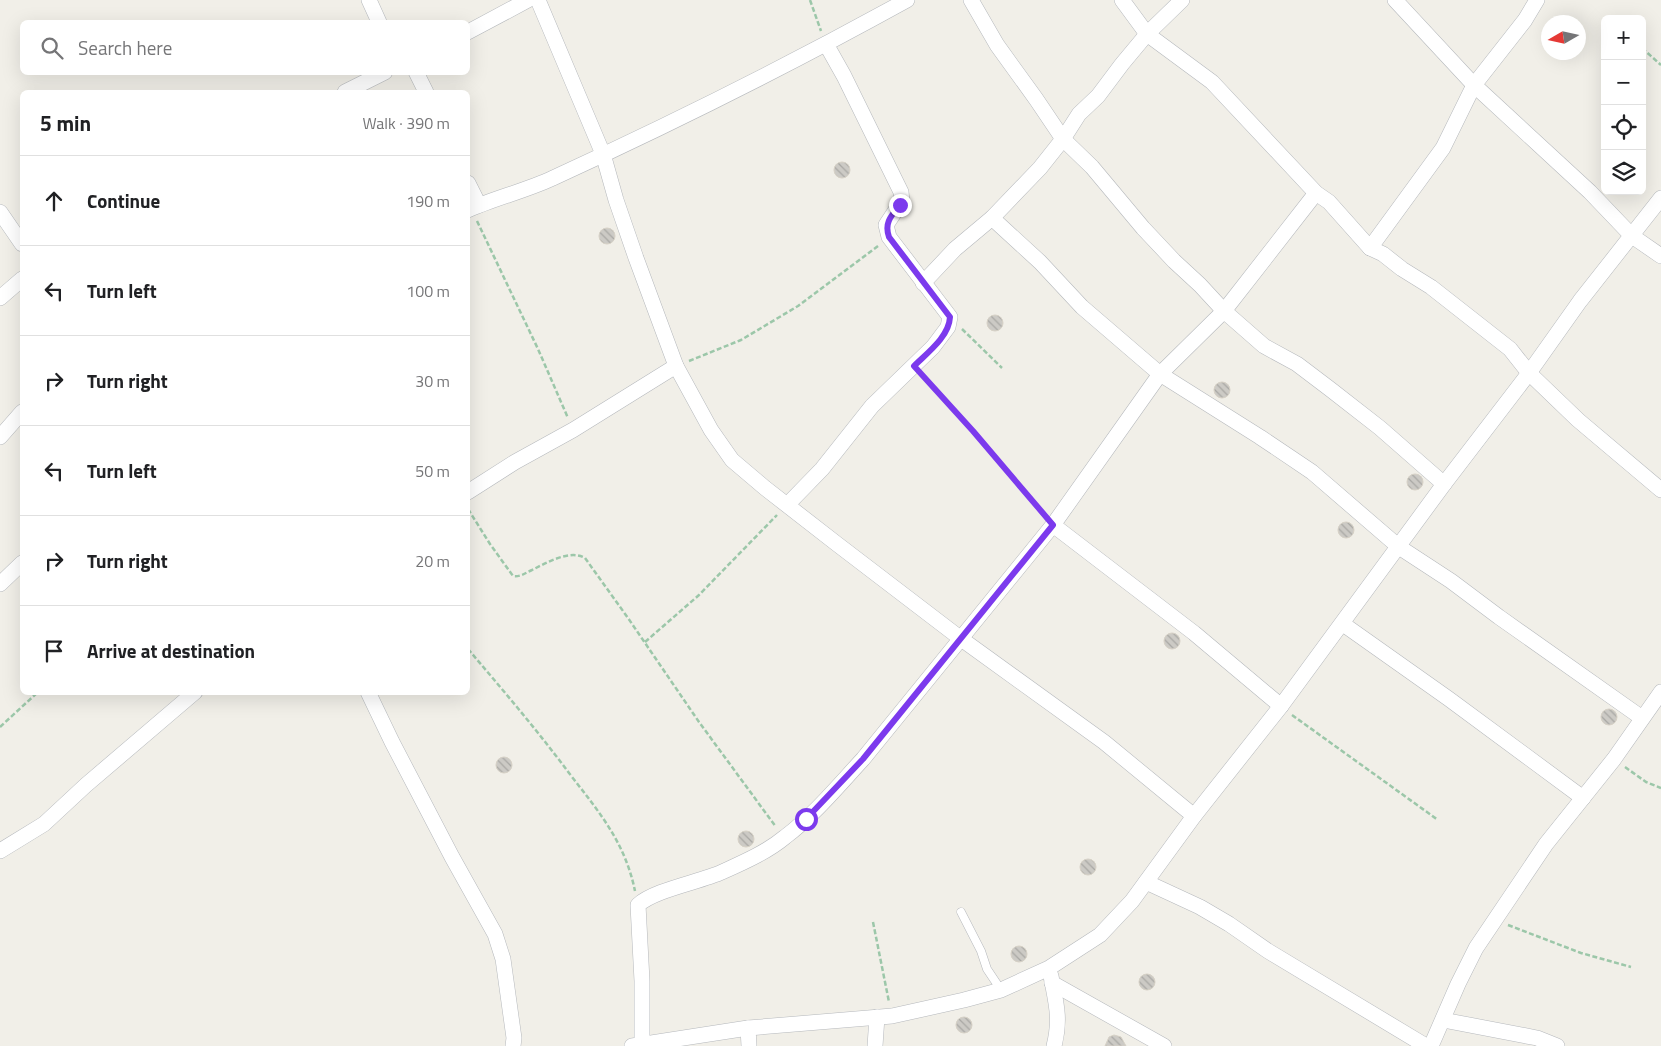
<!DOCTYPE html>
<html lang="en">
<head>
<meta charset="utf-8">
<style>
  body { margin:0; font-family:"Titillium Web",sans-serif; background:#f6f6f6; color:#202124 }
  .controls { position:absolute; right:15px; top:15px; display:grid; overflow:hidden; border-radius:8px; box-shadow:0 5px 20px #0002 }
  .controls button { width:45px; height:45px; display:grid; place-items:center; padding:0; border:0; border-bottom:1px solid #e0e0e0; background:#fff; color:#202124; font:25px sans-serif }
  .compass { position:absolute; left:1541px; top:15px; width:45px; height:45px; border-radius:50%; background:#fff; box-shadow:0 5px 20px #0002; rotate:261deg }
  .stop { position:absolute; width:15px; height:15px; margin:-11px; border:4px solid #7c3aed; border-radius:50%; background:#fff }
  .stop.end { background:#7c3aed; border-color:#fff; box-shadow:0 1px 5px #0008 }
  .list { margin:0; padding:0; list-style:none }
  h2 { display:flex; justify-content:space-between; align-items:center; height:65px; margin:0; padding:0 20px; font-size:21px }
  h2 small { font-size:16px; font-weight:400; color:#757577 }
  .list li { display:grid; grid-template-columns:32px 1fr auto; gap:15px; align-items:center; box-sizing:border-box; height:90px; padding:0 20px; border-top:1px solid #e0e0e0 }
  .list b { display:block; font-size:19px; white-space:nowrap }
  .list em { font-size:16px; font-style:normal; color:#757577 }
  .icon { flex:none; width:28px; height:28px; fill:none; stroke:currentColor; stroke-width:2; stroke-linecap:round; stroke-linejoin:round }
  .map { position:relative; flex:none; width:1661px; height:1046px; overflow:hidden }
  .search { position:absolute; background:#fff; box-shadow:0 5px 20px #0002; left:20px; top:20px; width:450px; height:55px; display:flex; align-items:center; gap:12px; box-sizing:border-box; padding:0 18px; border-radius:8px; color:#757577; font-size:19px }
  .panel { position:absolute; background:#fff; box-shadow:0 5px 20px #0002; left:20px; top:90px; width:450px; height:605px; border-radius:8px }
  .map>svg:first-child { display:block }
  .building { fill:url(#building-back-hatch); stroke:#d6d1c6 }
  .lines { fill:none; stroke-linecap:round; stroke-linejoin:round }
  .service-casing { stroke:#b5b8bc; stroke-width:9 }
  .minor-casing { stroke:#b5b8bc; stroke-width:16 }
  .path { stroke:#9cc7a9; stroke-width:2.5; stroke-dasharray:5 2.5; stroke-linecap:butt }
  .service { stroke:#fff; stroke-width:8 }
  .minor { stroke:#fff; stroke-width:15 }
  .route { stroke:#7c3aed; stroke-width:6 }
</style>
</head>
<body>
<div class="map">
<svg width="1661" height="1046" viewBox="0 0 1661 1046">
  <defs>
    <pattern id="building-back-hatch" width="6" height="6" patternUnits="userSpaceOnUse" patternTransform="scale(1.25)"><rect width="6" height="6" fill="#cccac5"/><path d="M-1 5l2 2M0 0l6 6M5-1l2 2" fill="none" stroke="#a9a8a4"/></pattern>
  </defs>
  <rect width="100%" height="100%" fill="#f1efe8"/>
  <g class="building">
    <circle cx="842" cy="170" r="8"/>
    <circle cx="607" cy="236" r="8"/>
    <circle cx="995" cy="323" r="8"/>
    <circle cx="1222" cy="390" r="8"/>
    <circle cx="1415" cy="482" r="8"/>
    <circle cx="1346" cy="530" r="8"/>
    <circle cx="1172" cy="641" r="8"/>
    <circle cx="1609" cy="717" r="8"/>
    <circle cx="504" cy="765" r="8"/>
    <circle cx="746" cy="839" r="8"/>
    <circle cx="1088" cy="867" r="8"/>
    <circle cx="1019" cy="954" r="8"/>
    <circle cx="1147" cy="982" r="8"/>
    <circle cx="964" cy="1025" r="8"/>
    <path d="M1114 1035 1121 1037 1126 1046H1105L1109 1037Z"/>
  </g>
  <g class="lines">
    <defs>
      <path id="service" d="M961 912 981 951 987 969 1001 990"/>
      <g id="minor">
        <path d="M369 0 379 22"/>
        <path d="M538 0 603 154 616 200 636 258 676 366 711 430 732 460 765 488 837 544 960 638 1104 742 1194 816"/>
        <path d="M971 0 997 45 1036 99 1063 139 1092 167 1143 228 1174 261 1200 285 1224 311 1264 346 1297 364 1330 389 1380 428 1444 484"/>
        <path d="M1122 0 1147 34 1212 82 1316 193 1329 202 1370 248 1383 254 1402 269 1431 287 1510 349 1529 373 1578 420 1661 490"/>
        <path d="M1395 0 1474 85 1590 192 1632 236 1661 256"/>
        <path d="M468 32 528 0"/>
        <path d="M416 72 426 92"/>
        <path d="M345 92 385 72"/>
        <path d="M468 183 479 205"/>
        <path d="M468 210C495 198 525 191 553 178 673 123 791 64 907 0"/>
        <path d="M0 212 22 244"/>
        <path d="M992 218 1040 262 1082 307 1160 374 1260 437 1312 472 1399 547 1451 581 1499 617 1642 718"/>
        <path d="M1370 248 1443 148 1474 85 1525 20 1537 0"/>
        <path d="M923 283 955 249 992 218 1040 168 1063 139 1079 114 1098 96 1122 64 1147 34 1182 0"/>
        <path d="M0 298 22 279"/>
        <path d="M0 437 22 412"/>
        <path d="M468 492 515 462 573 430 676 366"/>
        <path d="M788 504 822 469 872 406 933 347 948 327 950 317 889 237 886 225 902 201 901 192 844 76 826 44"/>
        <path d="M1053 525 1194 633 1281 706"/>
        <path d="M0 584 22 563"/>
        <path d="M1343 624 1449 699 1583 798"/>
        <path d="M368 692 392 742 452 857 495 934 503 959 514 1038 513 1046"/>
        <path d="M0 851 44 824 86 785 195 692"/>
        <path d="M1146 882 1200 907 1229 924 1268 951 1426 1046"/>
        <path d="M1051 976C1056 1003 1061 1018 1054 1046"/>
        <path d="M1052 983 1164 1046"/>
        <path d="M1443 1020 1537 1038 1557 1046"/>
        <path d="M748 1028 749 1046"/>
        <path d="M642 1043V981L638 905C654 890 700 882 722 872 744 862 767 852 785 837 814 815 838 786 863 759L1053 525 1160 374 1224 311 1316 193"/>
        <path d="M632 1046 748 1028 892 1016 964 1000 1001 990 1049 968 1100 935 1132 901 1194 816 1281 706 1444 484 1529 373 1580 301 1661 198"/>
        <path d="M875 1046 877 1017"/>
        <path d="M1431 1046 1458 984 1476 948 1546 844 1614 759 1661 692"/>
      </g>
    </defs>
    <use href="#service" class="service-casing"/>
    <use href="#minor" class="minor-casing"/>
    <g class="path">
      <path d="M810 0 821 31"/>
      <path d="M1642 48 1661 65"/>
      <path d="M477 221 538 349 568 418"/>
      <path d="M962 329 1002 368"/>
      <path d="M689 361 741 340 798 306 878 246"/>
      <path d="M923 377 973 431 1045 515"/>
      <path d="M468 509 490 544 513 576C521 577 525 573 532 570 546 563 570 549 585 558L628 618 699 722 776 827"/>
      <path d="M645 642 699 595 777 515"/>
      <path d="M468 649C502 689 537 730 569 773 599 812 625 842 635 891"/>
      <path d="M1292 715 1438 820"/>
      <path d="M0 727 38 692"/>
      <path d="M1625 767 1646 782 1661 788"/>
      <path d="M873 922 889 1002"/>
      <path d="M1508 925 1581 953 1631 967"/>
    </g>
    <use href="#service" class="service"/>
    <use href="#minor" class="minor"/>
  </g>
  <g class="lines">
    <path class="route" d="M806 819 863 759 1053 525 973 431 914 366C927 353 949 337 950 317L889 237C884 223 891 216 900 205"/>
  </g>
</svg>
<div class="controls">
<button>+</button>
<button>−</button>
<button><svg class="icon" aria-label="locate" viewBox="0 0 24 24"><circle cx="12" cy="12" r="6"/><path d="M12 2v4M12 18v4M2 12h4M18 12h4"/></svg></button>
<button><svg class="icon" aria-label="layers" viewBox="0 0 24 24"><path d="M12 4l9 5-9 5-9-5zM3 14l9 5 9-5"/></svg></button>
</div>
<svg class="compass" viewBox="-18 -18 36 36"><path d="M0-13l5 13h-10z" fill="#e53935"/><path d="M0 13l5-13h-10z" fill="#757577"/></svg>
<div class="stop" style="left:806px;top:819px"></div>
<div class="stop end" style="left:900px;top:205px"></div>
<div class="search"><svg class="icon" aria-label="search" viewBox="0 0 24 24"><circle cx="10" cy="10" r="6"/><path d="M15 15l6 6"/></svg>Search here</div>
<section class="panel">
<h2>5 min<small>Walk · 390 m</small></h2>
<ul class="list">
<li><svg class="icon" aria-label="ahead" viewBox="0 0 24 24"><path d="M12 20V5M6 11l6-6 6 6"/></svg><div><b>Continue</b></div><em>190 m</em></li>
<li><svg class="icon" aria-label="left" viewBox="0 0 24 24"><path d="M17 20v-9H6M10 6l-5 5 5 5"/></svg><div><b>Turn left</b></div><em>100 m</em></li>
<li><svg class="icon" aria-label="right" viewBox="0 0 24 24"><path d="M7 20v-9h11M14 6l5 5-5 5"/></svg><div><b>Turn right</b></div><em>30 m</em></li>
<li><svg class="icon" aria-label="left" viewBox="0 0 24 24"><path d="M17 20v-9H6M10 6l-5 5 5 5"/></svg><div><b>Turn left</b></div><em>50 m</em></li>
<li><svg class="icon" aria-label="right" viewBox="0 0 24 24"><path d="M7 20v-9h11M14 6l5 5-5 5"/></svg><div><b>Turn right</b></div><em>20 m</em></li>
<li><svg class="icon" aria-label="arrive" viewBox="0 0 24 24"><path d="M6 21V4h12l-3 4 3 4H6"/></svg><div><b>Arrive at destination</b></div></li>
</ul>
</section>
</div>
</body>
</html>
